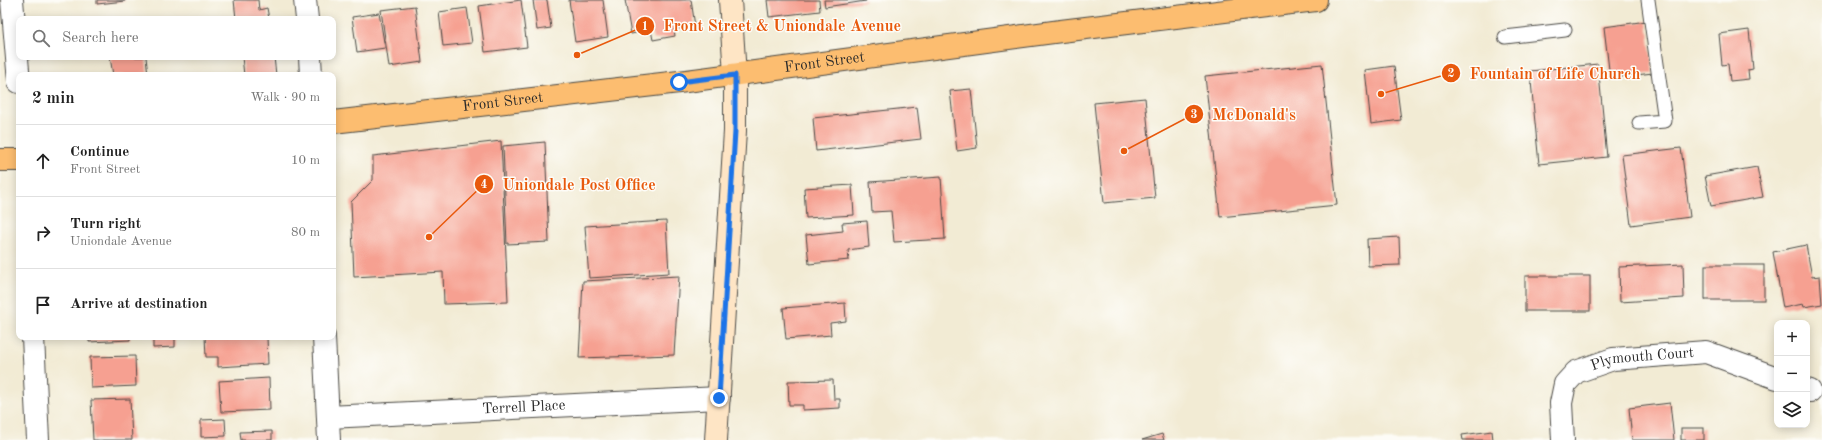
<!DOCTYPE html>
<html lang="en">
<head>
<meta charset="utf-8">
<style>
  body { margin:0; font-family:"Old Standard TT",serif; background:#f6f6f6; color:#222 }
  .controls { position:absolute; right:12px; bottom:12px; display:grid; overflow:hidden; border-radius:8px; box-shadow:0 2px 10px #0003 }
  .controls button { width:36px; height:36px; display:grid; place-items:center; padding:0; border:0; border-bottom:1px solid #e0e0e0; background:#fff; color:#222; font:20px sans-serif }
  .stop { position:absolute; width:12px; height:12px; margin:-9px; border:3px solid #1a73e8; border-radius:50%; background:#fff }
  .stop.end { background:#1a73e8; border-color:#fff; box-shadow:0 1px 4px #0008 }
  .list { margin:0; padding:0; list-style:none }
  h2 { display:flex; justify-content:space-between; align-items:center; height:52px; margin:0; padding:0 16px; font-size:17px }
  h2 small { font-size:13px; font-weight:400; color:#767676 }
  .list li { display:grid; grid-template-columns:26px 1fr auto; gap:12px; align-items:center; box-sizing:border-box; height:72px; padding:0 16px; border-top:1px solid #e0e0e0 }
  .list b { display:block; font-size:15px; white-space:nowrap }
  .list p { margin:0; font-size:13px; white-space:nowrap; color:#767676 }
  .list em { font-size:13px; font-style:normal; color:#767676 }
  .icon { flex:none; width:22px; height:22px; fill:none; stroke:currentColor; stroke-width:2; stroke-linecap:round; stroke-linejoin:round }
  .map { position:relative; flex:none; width:1822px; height:440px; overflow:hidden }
  .search { position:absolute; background:#fff; box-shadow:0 2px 10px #0003; left:16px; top:16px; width:320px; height:44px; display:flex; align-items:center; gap:10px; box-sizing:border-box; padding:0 14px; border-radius:8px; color:#767676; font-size:15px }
  .panel { position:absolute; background:#fff; box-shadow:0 2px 10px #0003; left:16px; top:72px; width:320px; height:268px; border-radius:8px }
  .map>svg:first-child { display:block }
  .building { fill:#f6a091 }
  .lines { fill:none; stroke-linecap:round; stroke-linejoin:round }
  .service-casing { stroke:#494844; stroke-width:15 }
  .minor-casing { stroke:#494844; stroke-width:24 }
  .secondary-casing { stroke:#494844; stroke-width:24 }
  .primary-casing { stroke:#494844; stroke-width:24 }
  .service { stroke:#fff; stroke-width:13 }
  .minor { stroke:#fff; stroke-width:22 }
  .secondary { stroke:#fee5c5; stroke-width:22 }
  .primary { stroke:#fcbd6f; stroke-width:22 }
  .route { stroke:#1a73e8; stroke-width:5 }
  .labels { text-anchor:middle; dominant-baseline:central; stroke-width:3; stroke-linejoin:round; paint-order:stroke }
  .street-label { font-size:15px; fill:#2b2b2b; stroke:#fdfcf7 }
  .leader { fill:none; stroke:#e8590c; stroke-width:1.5 }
  .callout-dot { fill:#e8590c; stroke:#fdfcf7; stroke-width:1.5 }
  .mark-label { font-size:12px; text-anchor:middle; font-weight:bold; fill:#fff }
  .callout-label { font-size:16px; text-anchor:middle; font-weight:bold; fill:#e8590c; stroke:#fdfcf7; stroke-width:3; stroke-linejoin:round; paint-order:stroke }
</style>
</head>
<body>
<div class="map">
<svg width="1822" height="440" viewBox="0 0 1822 440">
  <rect width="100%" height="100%" fill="#fdfcf7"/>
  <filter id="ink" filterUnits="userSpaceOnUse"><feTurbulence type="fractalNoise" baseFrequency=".025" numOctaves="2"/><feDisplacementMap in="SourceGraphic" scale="8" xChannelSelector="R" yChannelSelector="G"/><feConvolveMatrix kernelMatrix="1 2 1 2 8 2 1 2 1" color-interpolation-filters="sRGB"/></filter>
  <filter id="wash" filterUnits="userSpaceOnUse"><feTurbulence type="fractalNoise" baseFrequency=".012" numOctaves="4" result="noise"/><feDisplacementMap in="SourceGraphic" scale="16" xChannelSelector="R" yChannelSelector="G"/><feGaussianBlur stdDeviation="0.9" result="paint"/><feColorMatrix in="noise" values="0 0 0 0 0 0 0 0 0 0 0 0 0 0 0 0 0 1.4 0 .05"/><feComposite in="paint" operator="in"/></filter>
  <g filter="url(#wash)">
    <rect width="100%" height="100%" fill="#f2ebd4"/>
    <g id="blocks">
      <g class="building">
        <path d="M97 0H125V1L97 4Z"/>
        <path d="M234 0H258L259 10 267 8 269 19H236Z"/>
        <path d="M521 0 527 47 485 52 479 6Z"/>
        <path d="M533 0H547L551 28 537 30Z"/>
        <path d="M569 0H603L608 37 575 42Z"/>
        <path d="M625 0H691L695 26 674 29 675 36 653 40 651 30 631 34Z"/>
        <path d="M767 0H819L820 11 769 17Z"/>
        <path d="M824 0H866V1L825 7Z"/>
        <path d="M415 6 422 62 389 67 381 10Z"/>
        <path d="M467 8 472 43 443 46 439 12Z"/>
        <path d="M379 13 385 48 357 52 352 17Z"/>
        <path d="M1647 21 1653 73 1610 78 1604 27Z"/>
        <path d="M1749 30 1753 69 1748 70 1749 79 1730 81 1728 64 1722 65 1719 34Z"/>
        <path d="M110 57H146L148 75H113Z"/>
        <path d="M242 57H274L276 75H244Z"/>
        <path d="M1322 64 1337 205 1220 217 1205 76Z"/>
        <path d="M1598 64 1607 157 1539 164 1530 71Z"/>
        <path d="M1394 66 1401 120 1371 124 1365 70Z"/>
        <path d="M971 89 977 148 957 151 950 91Z"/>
        <path d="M1145 98 1155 198 1104 203 1094 103Z"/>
        <path d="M917 107 921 139 816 151 813 118Z"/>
        <path d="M501 141 508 302 444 304 443 272 354 277 351 202 373 180V156Z"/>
        <path d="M545 142 549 242 507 244 503 146Z"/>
        <path d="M1681 148 1690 217 1631 225 1622 155Z"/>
        <path d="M1757 167 1763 197 1711 206 1705 176Z"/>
        <path d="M941 177 945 239 894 242 891 211 872 212 870 182Z"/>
        <path d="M852 185 854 215 806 218 804 188Z"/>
        <path d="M666 221 669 273 589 278 585 226Z"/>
        <path d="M867 221 869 247 848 250 849 260 809 264 806 235 843 231 842 223Z"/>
        <path d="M1399 237 1400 265 1368 266 1367 239Z"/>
        <path d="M1806 245 1812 277 1820 276 1822 304 1804 307 1803 304 1783 308 1773 252Z"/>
        <path d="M1683 264 1684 298 1620 302 1619 267Z"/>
        <rect x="1705" y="265" width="59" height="35"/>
        <path d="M679 276 674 355 579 358 583 281Z"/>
        <rect x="1525" y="276" width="65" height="35"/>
        <path d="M845 303 846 321 830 323 831 335 786 339 783 308Z"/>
        <path d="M89 337H130V340L89 342Z"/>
        <path d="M153 337H175V347L153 348Z"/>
        <path d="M205 337H267L268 364 218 367V357H206Z"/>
        <path d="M135 356 136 386 91 388 90 357Z"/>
        <path d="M269 378 270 410 221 412 219 381Z"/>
        <path d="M833 380 834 399H840V408L803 410V405H789L788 381Z"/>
        <path d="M130 399 132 440H93L91 400Z"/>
        <path d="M1670 403 1674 440H1632L1629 408Z"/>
        <path d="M225 419 226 436 201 437V420Z"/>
        <rect x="1681" y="428" width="23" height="12"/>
        <path d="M272 431V440H241L240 432Z"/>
        <path d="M1492 431 1493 440H1463L1462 435Z"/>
        <path d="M1162 434 1164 440H1142Z"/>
      </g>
    </g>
  </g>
  <g filter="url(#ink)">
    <use href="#blocks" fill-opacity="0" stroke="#494844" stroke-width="1"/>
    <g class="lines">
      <defs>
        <g id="service">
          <path d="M1505 37 1565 30"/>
          <path d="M1639 123 1665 121 1648 0"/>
        </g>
        <g id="minor">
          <path d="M12 0 19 82"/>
          <path d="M305 0 307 19"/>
          <path d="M310 57 311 75"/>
          <path d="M33 337 38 440"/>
          <path d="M324 337 329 440"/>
          <path d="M1807 390 1810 391"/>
          <path id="s1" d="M328 417 719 398"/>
          <path id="s2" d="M1563 440 1561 403 1565 384 1576 372 1613 359 1706 352 1777 378"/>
        </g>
        <path id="secondary" d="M716 440 735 131V75L730 0"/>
        <g id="primary">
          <path id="s3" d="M333 122 679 82 1061 31 1316 0"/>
          <path d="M0 160H19"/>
        </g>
      </defs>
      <use href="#service" class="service-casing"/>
      <use href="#minor" class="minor-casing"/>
      <use href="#secondary" class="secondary-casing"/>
      <use href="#primary" class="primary-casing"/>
      <use href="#service" class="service"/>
      <use href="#minor" class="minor"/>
      <use href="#secondary" class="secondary"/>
      <use href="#primary" class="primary"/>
    </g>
  </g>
  <g class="lines" filter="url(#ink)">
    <path class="route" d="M679 82 735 75V131L719 398"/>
  </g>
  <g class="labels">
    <g class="street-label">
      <text stroke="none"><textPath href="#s3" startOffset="495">Front Street</textPath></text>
      <text stroke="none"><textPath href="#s3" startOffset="171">Front Street</textPath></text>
      <text stroke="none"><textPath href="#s2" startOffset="141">Plymouth Court</textPath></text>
      <text stroke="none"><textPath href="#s1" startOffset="196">Terrell Place</textPath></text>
    </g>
  </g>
  <path class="leader" d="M577 55L645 26M1381 94L1451 73M1124 151L1194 114M429 237L484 184"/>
  <g class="callout-dot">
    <circle cx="577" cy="55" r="4"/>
    <circle cx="1381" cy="94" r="4"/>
    <circle cx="1124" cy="151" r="4"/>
    <circle cx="429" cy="237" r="4"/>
    <circle cx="645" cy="26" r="10"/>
    <circle cx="1451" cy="73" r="10"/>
    <circle cx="1194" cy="114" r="10"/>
    <circle cx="484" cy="184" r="10"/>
  </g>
  <g class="mark-label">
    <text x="645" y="30">1</text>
    <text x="1451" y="77">2</text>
    <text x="1194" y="118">3</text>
    <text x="484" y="188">4</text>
  </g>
  <g class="callout-label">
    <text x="782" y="31">Front Street &amp; Uniondale Avenue</text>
    <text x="1555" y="79">Fountain of Life Church</text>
    <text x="1254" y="120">McDonald's</text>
    <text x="579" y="190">Uniondale Post Office</text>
  </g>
</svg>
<div class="controls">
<button>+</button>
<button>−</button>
<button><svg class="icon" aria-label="layers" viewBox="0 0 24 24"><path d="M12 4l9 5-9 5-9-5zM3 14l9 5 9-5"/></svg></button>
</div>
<div class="stop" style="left:679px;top:82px"></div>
<div class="stop end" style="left:719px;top:398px"></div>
<div class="search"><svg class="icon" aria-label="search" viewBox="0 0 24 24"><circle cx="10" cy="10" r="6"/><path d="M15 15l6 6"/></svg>Search here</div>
<section class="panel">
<h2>2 min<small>Walk · 90 m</small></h2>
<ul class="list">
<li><svg class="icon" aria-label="ahead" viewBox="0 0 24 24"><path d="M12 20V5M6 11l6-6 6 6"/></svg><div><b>Continue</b><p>Front Street</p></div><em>10 m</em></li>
<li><svg class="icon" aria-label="right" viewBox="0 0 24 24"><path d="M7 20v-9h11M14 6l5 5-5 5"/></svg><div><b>Turn right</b><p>Uniondale Avenue</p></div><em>80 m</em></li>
<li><svg class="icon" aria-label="arrive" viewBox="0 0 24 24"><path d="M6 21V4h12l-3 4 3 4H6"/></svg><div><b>Arrive at destination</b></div></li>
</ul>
</section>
</div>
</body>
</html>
